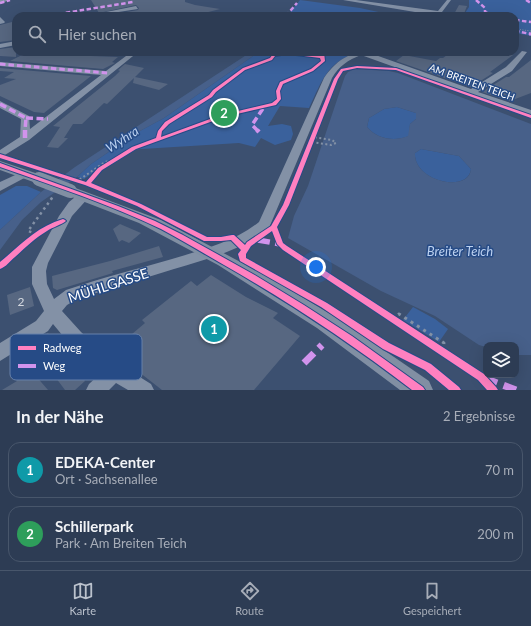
<!DOCTYPE html>
<html lang="de">
<head>
<meta charset="utf-8">
<style>
  body { margin:0; font-family:Lato,sans-serif; background:#35435a; color:#f1f3f6 }
  .controls { position:absolute; right:12px; bottom:12px; display:grid; overflow:hidden; border-radius:8px; box-shadow:0 4px 16px #0002 }
  .controls button { width:36px; height:36px; display:grid; place-items:center; padding:0; border:0; border-bottom:1px solid #48566b; background:#2d3c54; color:#f1f3f6; font:20px sans-serif }
  .you { position:absolute; left:316px; top:267px; width:14px; height:14px; margin:-10px; border:3px solid #fff; border-radius:50%; background:#1a73e8; box-shadow:0 0 0 6px #1a73e833 }
  .badge { display:grid; place-items:center; width:26px; height:26px; border-radius:50%; background:#bbc2cd; color:#fff; font-size:13px; font-weight:700 }
  .pin { position:absolute; translate:-50% -50%; border:2px solid #fff; box-shadow:0 1px 4px #0006 }
  .list { margin:0; padding:0; list-style:none }
  h2 { display:flex; justify-content:space-between; align-items:center; height:52px; margin:0; padding:0 16px; font-size:17px }
  h2 small { font-size:13px; font-weight:400; color:#a7adb8 }
  .list li { display:grid; grid-template-columns:26px 1fr auto; gap:12px; align-items:center; box-sizing:border-box; height:56px; margin:0 8px 8px; padding:0 8px; border:1px solid #48566b; border-radius:12px }
  .list b { display:block; font-size:15px; white-space:nowrap }
  .list p { margin:0; font-size:13px; white-space:nowrap; color:#a7adb8 }
  .list em { font-size:13px; font-style:normal; color:#a7adb8 }
  .icon { flex:none; width:22px; height:22px; fill:none; stroke:currentColor; stroke-width:2; stroke-linecap:round; stroke-linejoin:round }
  .map { position:relative; flex:none; width:531px; height:390px; overflow:hidden }
  .search { position:absolute; background:#2d3c54; box-shadow:0 4px 16px #0002; left:12px; right:12px; top:12px; height:44px; display:flex; align-items:center; gap:10px; box-sizing:border-box; padding:0 14px; border-radius:12px; color:#a7adb8; font-size:15px }
  .sheet { height:180px; background:#2d3c54 }
  nav { display:flex; justify-content:space-around; align-items:center; box-sizing:border-box; height:56px; border-top:1px solid #48566b; background:#2d3c54; font-size:11px; color:#a7adb8 }
  nav a { display:grid; justify-items:center; gap:2px }
  nav .on { color:#bbc2cd }
  .map>svg:first-child { display:block }
  .green { fill:#3a619c }
  .water { fill:#47608a; fill-rule:evenodd }
  .building { fill:#576781 }
  .lines { fill:none; stroke-linecap:round; stroke-linejoin:round }
  .path-far3 { stroke:#8391a6; stroke-width:1; stroke-dasharray:1 1.5; stroke-linecap:butt }
  .path-far2 { stroke:#8391a6; stroke-width:2; stroke-dasharray:2 2.5; stroke-linecap:butt }
  .path-far1 { stroke:#8391a6; stroke-width:2.5; stroke-dasharray:2.5 3.5; stroke-linecap:butt }
  .path { stroke:#8391a6; stroke-width:3; stroke-dasharray:3 4.5; stroke-linecap:butt }
  .minor { fill:#8391a6; fill-rule:evenodd }
  .major { fill:#818fa3; fill-rule:evenodd }
  .major-bridge { stroke:#818fa3; stroke-width:14 }
  .quiet-far5 { stroke:#d193ec; stroke-width:2.5; stroke-dasharray:4.5 2.5; stroke-linecap:butt }
  .quiet-far4 { stroke:#d193ec; stroke-width:3; stroke-dasharray:5.5 3; stroke-linecap:butt }
  .quiet-far3 { stroke:#d193ec; stroke-width:3.5; stroke-dasharray:7 3.5; stroke-linecap:butt }
  .quiet-far2 { stroke:#d193ec; stroke-width:4.5; stroke-dasharray:9 4.5; stroke-linecap:butt }
  .quiet-far1 { stroke:#d193ec; stroke-width:5.5; stroke-dasharray:12 5.5; stroke-linecap:butt }
  .quiet { stroke:#d193ec; stroke-width:7; stroke-dasharray:14 7; stroke-linecap:butt }
  .cycleway-casing { stroke:#264b86; stroke-width:2 }
  .cycleway { fill:#ff80c0; fill-rule:evenodd }
  .labels { text-anchor:middle; dominant-baseline:central; stroke-width:3; stroke-linejoin:round; paint-order:stroke }
  .far-street-label { font-size:10px; fill:#fff; stroke:#264b86 }
  .near-number-label { font-size:12px; fill:#d5d9e0 }
  .water-label { font-size:13px; font-style:italic; fill:#bcd1f0; stroke:#264b86 }
  .near-street-label { font-size:14px; fill:#fff; stroke:#264b86 }
  .key { fill:#264b86; stroke:#6781aa; stroke-width:1 }
  .key-label { font-size:11px; fill:#fff }
</style>
</head>
<body>
<div class="map">
<svg width="531" height="390" viewBox="0 0 531 390">
  <rect width="100%" height="100%" fill="#3c5070"/>
  <g class="green">
    <path d="M300 0 360 8 397 16H287Z"/>
    <path d="M469 0H531V36L515 33V16H463L469 7Z"/>
    <path d="M260 52H357C326 64 323 79 309 108L280 106 268 126 282 124 291 126 293 134 291 140 275 145 261 138 255 147 239 143 126 150 84 179 77 177 91 164 138 132 164 118 253 56 263 55Z"/>
    <path d="M397 107 416 113V119L410 124 409 136C394 142 377 139 367 127L369 118 384 109Z"/>
    <path d="M421 149 459 156 471 169C468 194 413 181 415 153Z"/>
    <path d="M16 186H27L41 192 0 230V195Z"/>
    <path d="M413 307 435 319 448 329 439 342 403 320Z"/>
  </g>
  <g class="water">
    <path d="M251 52H260L264 55 253 56 164 118 138 132 91 164 77 177 41 202 22 220 0 250V230L41 192 75 167Z"/>
    <path d="M355 69 389 71 398 73 531 124V355H516V345H486V347L479 345 435 316 381 291 288 238 294 216 308 186 345 76 348 72ZM397 107 416 113V119L410 124 408 136C394 142 377 139 367 127L369 118 384 109ZM421 149 459 156 471 169C469 194 413 181 415 153Z"/>
  </g>
  <g class="building">
    <path d="M91 0H185V2L195 5 220 9 193 16H117L115 14 138 10 139 8 136 5 99 13Z"/>
    <path d="M459 5 467 6 463 16H453Z"/>
    <path d="M16 21V40L0 42V25Z"/>
    <path d="M16 47V57L0 56V49Z"/>
    <path d="M28 52 33 56 39 52H87L91 56 118 57 112 62 115 63 103 69 10 61Z"/>
    <path d="M451 52H497L513 55 490 72 493 73 471 87 396 61 404 55 436 61 440 58H443Z"/>
    <path d="M531 60V93L510 101 482 92 506 77H509Z"/>
    <path d="M125 64 144 68 135 77 168 84 159 90 133 83 134 78 107 104 104 103 82 124H73L64 138H68L58 148 47 147 60 127 53 126 115 76 120 71 118 70Z"/>
    <path d="M0 68 91 76 44 113 34 112 0 96V85L16 79 4 78 14 72 0 71Z"/>
    <path d="M120 224 141 233 129 243 122 240 119 242 113 229Z"/>
    <path d="M159 246 163 257 112 271 113 273 57 290 53 288 52 276 110 261Z"/>
    <path d="M211 275 246 297 278 313 273 318 300 336 254 390H162L112 351 145 323 142 320 191 281 197 286Z"/>
    <path d="M30 287 34 306 10 315 7 295Z"/>
    <path d="M48 333 85 381 75 390H65L38 354 25 362 18 351Z"/>
    <path d="M22 360 48 390H2L17 381 13 376 18 372 13 366Z"/>
  </g>
  <g class="lines">
    <path class="path-far3" d="M515 29 531 31"/>
    <g class="path-far2">
      <path d="M312 142 331 145 336 143 332 140 313 137"/>
      <path d="M76 182 105 162 114 160"/>
      <path d="M51 199 53 197"/>
    </g>
    <path class="path-far1" d="M37 234 28 231 52 198"/>
    <g class="path">
      <path d="M392 319 399 314 444 343 442 352"/>
      <path d="M448 390 451 386"/>
    </g>
    <g class="minor">
      <path d="M343 0H356L438 11 447 0H451L439 16Z"/>
      <path d="M136 6 138 9 112 13 114 16H108L106 12Z"/>
      <path d="M0 17 5 22 4 23 0 24Z"/>
      <path d="M16 41V45L0 48V44Z"/>
      <path d="M522 51 527 52 512 71 478 92 531 110V116L361 55C348 60 339 66 332 78L269 228C242 251 207 259 174 269 142 279 109 289 77 299L67 305 62 311 81 332 104 353 119 364 151 384 154 390H128L116 383 109 390H86L89 384 101 373 68 342 53 324 48 331 0 361V343L36 321 44 311 32 284V267L59 216 69 202 80 193H88L90 196 72 216 48 263 46 271 47 284 54 299 66 290C101 278 137 269 172 259 202 250 234 242 259 222L324 78C335 62 348 52 367 52L471 89 506 67Z"/>
      <path d="M30 52H38L33 55Z"/>
      <path d="M88 52H138L29 140 0 158V150L20 137 21 119 0 108V101L29 116 30 129 101 75 0 66V62L106 71 126 56 91 54Z"/>
      <path d="M421 52H428L423 56 420 54Z"/>
      <path d="M24 171 28 172 30 174 28 176 0 191V182Z"/>
    </g>
    <g class="major">
      <path d="M0 0H9L0 4Z"/>
      <path d="M0 161 44 176 47 179 44 182 39 184 0 170Z"/>
      <path d="M70 186 161 220 265 275 332 315 397 359 429 381 433 390H400L317 328 218 265 139 223 64 194 62 191 64 188Z"/>
    </g>
    <path class="major-bridge" d="M39 179 70 191"/>
    <g class="quiet-far5">
      <path d="M476 0 485 8V12L495 16"/>
      <path d="M526 0 531 3"/>
      <path d="M0 3 10 0"/>
      <path d="M52 15 133 2"/>
      <path d="M286 16 297 3"/>
      <path d="M436 16H438"/>
      <path d="M515 20 531 22"/>
      <path d="M515 31 531 34"/>
    </g>
    <g class="quiet-far4">
      <path d="M529 34H531"/>
      <path d="M91 52 132 54"/>
      <path d="M355 52 360 54"/>
      <path d="M33 53 35 52"/>
      <path d="M423 54 425 52"/>
      <path d="M0 64 108 73"/>
    </g>
    <g class="quiet-far3">
      <path d="M0 104 26 118 25 131"/>
      <path d="M26 118 48 119"/>
      <path d="M258 131 252 125 264 107"/>
    </g>
    <g class="quiet-far2">
      <path d="M257 130 259 132"/>
      <path d="M25 138V130"/>
    </g>
    <path class="quiet-far1" d="M258 240 280 244"/>
    <g class="quiet">
      <path d="M304 363 322 345"/>
      <path d="M484 378 516 390"/>
    </g>
    <defs>
      <g id="cycleway">
        <path d="M288 52 320 56V52H324L325 61 313 71 283 84 280 91 281 99 276 105 224 117 136 149 102 170 91 183 141 204 207 237H221L232 235H234L245 245 247 242 271 226 283 205 334 79 341 69 357 66 396 68 531 115V118L396 70 357 68 343 71 338 79 289 205 277 227 283 243 287 246 484 374 496 387 498 390H487L478 380 283 250 277 244 272 231 251 246 246 254V258L327 303 389 343 431 364 459 387 461 390H449L425 370 383 349 321 307 240 261 238 254 241 250 231 240 221 241H204L137 206 85 185 0 158V154L86 182 98 168 132 147 156 138 158 131 165 122 209 95 213 90 243 68 270 58 273 54ZM288 54 320 58 321 61 311 69 280 82 276 91 277 99 272 103 221 115 161 137 162 131 169 124 212 97 216 92 245 70 272 60 275 56Z"/>
        <path d="M0 163 118 206 155 221 183 235 253 274 304 305 352 336 423 387 425 390H412C352 344 289 302 224 265 203 253 182 240 161 229 109 204 54 186 0 167Z"/>
        <path d="M63 219 65 220 66 221C61 225 53 227 47 231 35 238 25 248 15 257 10 261 6 267 0 269V262C21 245 36 227 63 219Z"/>
      </g>
    </defs>
    <use href="#cycleway" class="cycleway-casing"/>
    <use href="#cycleway" class="cycleway"/>
  </g>
  <g class="labels">
    <g class="far-street-label">
      <text transform="translate(472 82) rotate(20)">AM BREITEN TEICH</text>
    </g>
    <g class="near-number-label">
      <text x="21" y="301">2</text>
    </g>
    <g class="water-label">
      <text transform="translate(122 139) rotate(-33)">Wyhra</text>
      <text x="460" y="251">Breiter Teich</text>
    </g>
    <g class="near-street-label">
      <text transform="translate(108 285) rotate(-18)">MÜHLGASSE</text>
    </g>
  </g>
  <rect x="10" y="334" width="132" height="46" rx="6" class="key"/>
  <rect x="18" y="346" width="18" height="4" fill="#ff80c0"/>
  <rect x="18" y="364" width="18" height="4" fill="#d193ec"/>
  <g class="key-label">
    <text x="43" y="352">Radweg</text>
    <text x="43" y="370">Weg</text>
  </g>
</svg>
<div class="controls">
<button><svg class="icon" aria-label="layers" viewBox="0 0 24 24"><path d="M12 4l9 5-9 5-9-5zM3 14l9 5 9-5"/></svg></button>
</div>
<div class="you"></div>
<div class="pin badge" style="left:214px;top:329px;background:#0f9aa8">1</div>
<div class="pin badge" style="left:224px;top:113px;background:#2e9e5b">2</div>
<div class="search"><svg class="icon" aria-label="search" viewBox="0 0 24 24"><circle cx="10" cy="10" r="6"/><path d="M15 15l6 6"/></svg>Hier suchen</div>
</div>
<section class="sheet">
<h2>In der Nähe<small>2 Ergebnisse</small></h2>
<ul class="list">
<li><span class="badge" style="background:#0f9aa8">1</span><div><b>EDEKA-Center</b><p>Ort · Sachsenallee</p></div><em>70 m</em></li>
<li><span class="badge" style="background:#2e9e5b">2</span><div><b>Schillerpark</b><p>Park · Am Breiten Teich</p></div><em>200 m</em></li>
</ul>
</section>
<nav>
<a class="on"><svg class="icon" aria-label="map" viewBox="0 0 24 24"><path d="M3 6l6-2 6 2 6-2v14l-6 2-6-2-6 2zM9 4v14M15 6v14"/></svg>Karte</a>
<a><svg class="icon" aria-label="directions" viewBox="0 0 24 24"><path d="M12 3l9 9-9 9-9-9zM9 14v-3h6M13 9l2 2-2 2"/></svg>Route</a>
<a><svg class="icon" aria-label="saved" viewBox="0 0 24 24"><path d="M7 4h10v16l-5-4-5 4z"/></svg>Gespeichert</a>
</nav>
</body>
</html>
